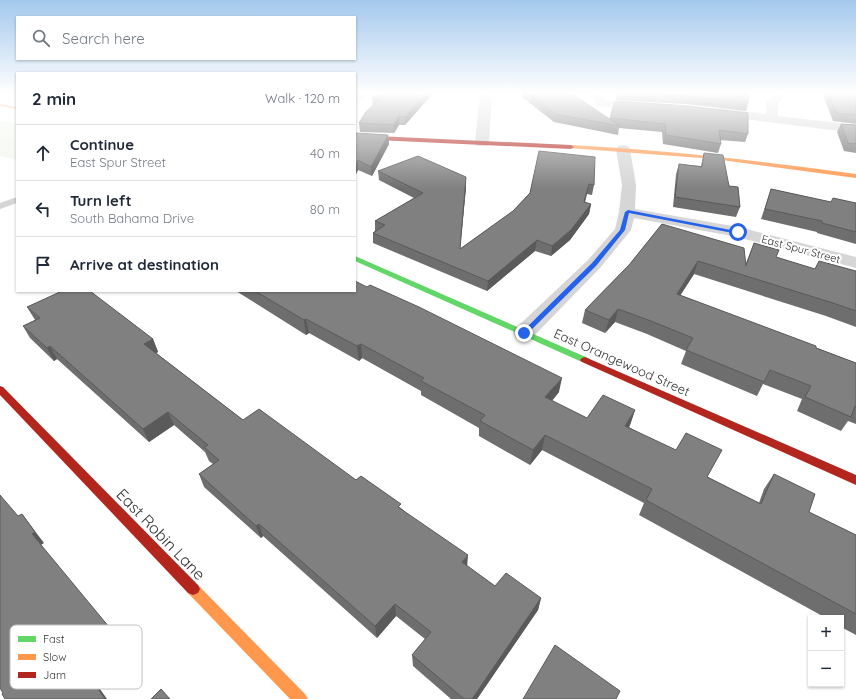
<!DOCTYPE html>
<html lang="en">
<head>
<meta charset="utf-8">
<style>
  body { margin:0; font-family:Quicksand,sans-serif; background:#f6f6f7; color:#1f2937 }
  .controls { position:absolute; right:12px; bottom:12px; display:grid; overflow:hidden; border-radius:0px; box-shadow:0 1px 3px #0004 }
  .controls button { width:36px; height:36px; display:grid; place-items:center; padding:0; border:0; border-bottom:1px solid #e0e1e3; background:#fff; color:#1f2937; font:20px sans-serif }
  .stop { position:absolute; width:12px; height:12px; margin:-9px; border:3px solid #2563eb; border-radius:50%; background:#fff }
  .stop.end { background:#2563eb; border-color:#fff; box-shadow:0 1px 4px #0008 }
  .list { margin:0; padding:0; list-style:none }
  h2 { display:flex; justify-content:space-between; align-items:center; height:52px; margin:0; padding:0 16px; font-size:17px }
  h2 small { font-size:13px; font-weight:400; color:#747a83 }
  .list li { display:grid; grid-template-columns:26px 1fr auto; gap:12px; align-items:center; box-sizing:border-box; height:56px; padding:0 16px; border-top:1px solid #e0e1e3 }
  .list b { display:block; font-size:15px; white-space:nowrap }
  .list p { margin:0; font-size:13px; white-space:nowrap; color:#747a83 }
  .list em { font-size:13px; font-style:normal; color:#747a83 }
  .icon { flex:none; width:22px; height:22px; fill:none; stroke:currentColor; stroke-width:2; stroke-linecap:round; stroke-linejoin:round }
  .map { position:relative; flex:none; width:856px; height:699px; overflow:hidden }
  .search { position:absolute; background:#fff; box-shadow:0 1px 3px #0004; left:16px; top:16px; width:340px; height:44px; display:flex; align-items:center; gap:10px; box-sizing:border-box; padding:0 14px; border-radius:0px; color:#747a83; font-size:15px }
  .panel { position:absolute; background:#fff; box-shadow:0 1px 3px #0004; left:16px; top:72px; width:340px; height:220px; border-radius:0px }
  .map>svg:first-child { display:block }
  .green { fill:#f1f6ee }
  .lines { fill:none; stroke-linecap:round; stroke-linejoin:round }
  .lane { fill:#d6d6d6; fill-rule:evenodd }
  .street { fill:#d6d6d6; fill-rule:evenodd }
  .fast { fill:#63d668; fill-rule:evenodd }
  .slow { fill:#ff974d; fill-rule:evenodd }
  .jam { fill:#b3261e; fill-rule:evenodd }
  .wall { fill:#6e6e6e }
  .shaded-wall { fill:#5a5a5a }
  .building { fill:#808080; stroke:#5a5a5a }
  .route { fill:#2563eb }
  .labels { text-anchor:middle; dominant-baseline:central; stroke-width:4; stroke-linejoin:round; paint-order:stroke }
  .far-street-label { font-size:11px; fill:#323232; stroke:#fff }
  .street-label { font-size:13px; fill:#323232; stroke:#fff }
  .near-street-label { font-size:16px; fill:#323232; stroke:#fff }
  .key { fill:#fff; stroke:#c2c2c2; stroke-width:1 }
  .key-label { font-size:11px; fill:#323232 }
</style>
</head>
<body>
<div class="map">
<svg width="856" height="699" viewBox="0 0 856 699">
  <rect width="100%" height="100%" fill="#fff"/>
  <path class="green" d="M0 121 17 124V160L0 156Z"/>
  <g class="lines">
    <path class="lane" d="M17 197V203L0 209V203Z"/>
    <g class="street">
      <path d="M358 92H370L359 103 355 104V95Z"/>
      <path d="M480 92H492L489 143 487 146H477L475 143Z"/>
      <path d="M591 92H601L605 101 645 104 651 107 645 110 597 106Z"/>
      <path d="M779 92H787L789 94 778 103V116L856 125V133L719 116 713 112 719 108 766 114V102Z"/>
      <path d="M623 145 628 146 630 149 636 185 635 209 738 227 856 257V268L737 237 634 218 631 230 600 268 532 338 524 340 516 338 513 333 516 328 588 260 615 229 619 212 622 185 616 149 618 146Z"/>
    </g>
    <path class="fast" d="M355 256 588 358 590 360 588 362H582L355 261Z"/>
    <g class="slow">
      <path d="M0 104 17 107V109L0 106Z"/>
      <path d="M571 145C667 150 761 161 856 174V178L714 159 569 148 568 147Z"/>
      <path d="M193 583 198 585 305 694 308 699H290L188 593 186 589 188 585Z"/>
    </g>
    <g class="jam">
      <path d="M355 135 571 145 574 147 571 149 355 139Z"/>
      <path d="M585 357 856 475V485L582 362 580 360 582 358Z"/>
      <path d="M0 386 3 387 198 585 200 589 198 593 193 595 188 593 0 395Z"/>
    </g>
  </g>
  <g class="wall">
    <path d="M380 92H434L405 125H399L394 133 360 132 359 123 373 106 372 98Z"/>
    <path d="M523 92H569L610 120 615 101 748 134 745 142 720 140 721 144 718 153 663 144 662 132 619 128 618 135 554 122 522 97Z"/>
    <path d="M618 92H748V103L746 111 686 104 616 100Z"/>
    <path d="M821 92H856V124L833 121 822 92Z"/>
    <path d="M841 124 856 125V153L844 151 837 132Z"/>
    <path d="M355 133 388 135 389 144 372 176 358 170 355 176Z"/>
    <path d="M539 151 594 185 592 195 587 194 585 203 591 204 589 214 570 240 551 256 535 251 487 291 373 243V233L375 231V221L414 198 379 180 378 171 466 187 460 249 513 211 530 193Z"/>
    <path d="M704 153 729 186 740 207 736 217 673 207 676 174 679 164 701 166Z"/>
    <path d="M771 189 831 202 856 203V244L817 233V232L761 219Z"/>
    <path d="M662 224 746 263 754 243 779 250 776 257 815 269 819 261 856 271V327L826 316 694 274 680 295 856 363V424L848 421 841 431 797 411 802 399 763 384 757 396 681 364 686 351 647 334 615 322 605 333 582 323 585 310 629 265Z"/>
    <path d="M236 291H355L559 392 552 401 587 418 635 410 630 425 629 427 708 477 759 503 764 489 774 474 809 512 856 535V635L841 627V618H826L639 515 644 503 542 450 530 465 479 436V428L421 395V391L362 358 359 361 309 333 306 335Z"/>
    <path d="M27 307 153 339 158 352 156 353 243 420 356 480 401 508 467 566 495 586 541 598 538 610 477 699H451L413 666 412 655 425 639 396 616 377 638 263 536 261 538 204 487 199 474 213 464 209 461 205 452 174 425 149 442 57 359 54 361 30 338 23 326 35 320Z"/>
  </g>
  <g class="shaded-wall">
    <path d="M427 92H434L405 125V117Z"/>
    <path d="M399 116V125L394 133V125Z"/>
    <path d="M388 135 389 144 372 176 371 167Z"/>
    <path d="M358 160V170L355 176V165Z"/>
    <path d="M466 177V187L459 260 460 249Z"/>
    <path d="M591 204 589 214 570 240 551 256 552 246Z"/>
    <path d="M537 240 535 251 487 291 488 281Z"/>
    <path d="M698 261 694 274 673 307 677 294Z"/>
    <path d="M618 309 615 322 605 333 609 320Z"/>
    <path d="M306 319 309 333 306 335 304 320Z"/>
    <path d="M153 339 158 352 150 357 144 344Z"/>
    <path d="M361 344 362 358 359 361 357 346Z"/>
    <path d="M50 346 57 359 54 361 47 348Z"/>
    <path d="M562 378 559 392 542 412 545 397Z"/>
    <path d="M635 410 630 425 621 440 625 426Z"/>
    <path d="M168 412 174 425 149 442 143 429Z"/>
    <path d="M545 435 542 450 530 465 533 450Z"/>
    <path d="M22 514 44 543 41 545 32 534Z"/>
    <path d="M259 524 263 536 261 538 256 526Z"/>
    <path d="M468 555 467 568 462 562Z"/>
    <path d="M541 598 538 610 477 699H472Z"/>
    <path d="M395 604 396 616 377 638 375 626Z"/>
    <path d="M119 639 127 649 93 679 107 699H105L84 669Z"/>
  </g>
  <g class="building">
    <path d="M380 92H427L405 117 399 116 394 125 359 123 366 112 380 99 372 98Z"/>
    <path d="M526 92H569L620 126 555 114Z"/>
    <path d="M618 92H748V103L688 96Z"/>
    <path d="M828 92H856V115L836 113Z"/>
    <path d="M615 101 688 106 748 113V134L719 130 721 144 666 135 665 124 610 118Z"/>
    <path d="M841 124 856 125V144L848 143Z"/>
    <path d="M355 133 388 135 371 167 358 160 355 165Z"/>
    <path d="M539 151 595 157 594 185 589 184 584 202 591 204 571 230 552 246 537 240 488 281 373 233 385 225 375 221 423 193 378 171 418 156 466 177 460 249 513 211 530 193Z"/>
    <path d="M704 153 723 155 729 186 738 187 740 207 675 197 679 164 702 167Z"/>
    <path d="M771 189 831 202 833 198 856 203V232L822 223V221L765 209Z"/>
    <path d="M662 224 744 248 746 266 754 243 779 250 776 257 815 269 819 261 856 271V311L833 303 698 261 677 294 816 346V348L856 363V407L855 406 851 417 805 397 811 386 770 370 764 382 686 350 693 338 651 321 618 309 609 320 585 310 629 265Z"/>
    <path d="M355 281 367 287 370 285 419 307 562 378 545 397 587 418 603 395 635 410 625 426 676 450 686 433 722 450 707 477 761 504 774 474 815 494 809 512 856 535V614L646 500 652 489 545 435 533 450 480 421 485 415 421 381 424 378 361 344 357 346 306 319 304 320 255 291H355Z"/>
    <path d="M62 291H90L153 339 144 344 243 420 259 409 356 480 361 476 401 504 398 507 468 555 462 562 495 586 506 573 541 598 472 699H464L412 655 431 632 395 604 375 626 259 524 256 526 199 474 219 460 204 447 208 445 168 412 143 429 50 346 47 348 23 326 40 318 27 307Z"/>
    <path d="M0 495 18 516 22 514 35 532 32 534 119 639 84 669 105 699H5L2 694 3 693 0 688Z"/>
    <path d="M555 645 620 691 616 699H523Z"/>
    <path d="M161 689 170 699H151Z"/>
  </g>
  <linearGradient id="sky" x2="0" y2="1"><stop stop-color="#a3c8ed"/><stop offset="0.49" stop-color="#fff"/><stop offset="1" stop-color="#fff" stop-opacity="0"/></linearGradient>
  <rect width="856" height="189" fill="url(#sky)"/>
  <path class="route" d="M628 210 741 232 738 234 629 213 625 230 596 266 526 335H522V332L592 263 620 230 625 212Z"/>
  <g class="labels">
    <g class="far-street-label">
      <text transform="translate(801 249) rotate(15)">East Spur Street</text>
    </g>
    <g class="street-label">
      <text transform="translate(622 362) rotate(24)">East Orangewood Street</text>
    </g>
    <g class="near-street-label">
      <text transform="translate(161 534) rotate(46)">East Robin Lane</text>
    </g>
  </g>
  <rect x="10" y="625" width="132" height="64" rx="6" class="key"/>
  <rect x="18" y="636" width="18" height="6" fill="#63d668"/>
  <rect x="18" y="654" width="18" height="6" fill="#ff974d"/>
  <rect x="18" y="672" width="18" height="6" fill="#b3261e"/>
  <g class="key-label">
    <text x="43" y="643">Fast</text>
    <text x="43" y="661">Slow</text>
    <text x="43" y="679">Jam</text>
  </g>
</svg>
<div class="controls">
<button>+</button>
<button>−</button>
</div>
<div class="stop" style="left:738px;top:232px"></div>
<div class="stop end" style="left:524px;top:333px"></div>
<div class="search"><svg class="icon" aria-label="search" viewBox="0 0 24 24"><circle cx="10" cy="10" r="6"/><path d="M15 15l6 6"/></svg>Search here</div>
<section class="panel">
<h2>2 min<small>Walk · 120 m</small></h2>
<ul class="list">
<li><svg class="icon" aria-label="ahead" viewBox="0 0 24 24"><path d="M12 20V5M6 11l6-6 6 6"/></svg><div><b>Continue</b><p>East Spur Street</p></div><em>40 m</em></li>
<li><svg class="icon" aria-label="left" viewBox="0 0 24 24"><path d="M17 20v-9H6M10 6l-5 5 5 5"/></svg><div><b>Turn left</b><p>South Bahama Drive</p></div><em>80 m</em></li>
<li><svg class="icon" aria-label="arrive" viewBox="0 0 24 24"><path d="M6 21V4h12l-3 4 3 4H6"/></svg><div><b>Arrive at destination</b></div></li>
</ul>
</section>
</div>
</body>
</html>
